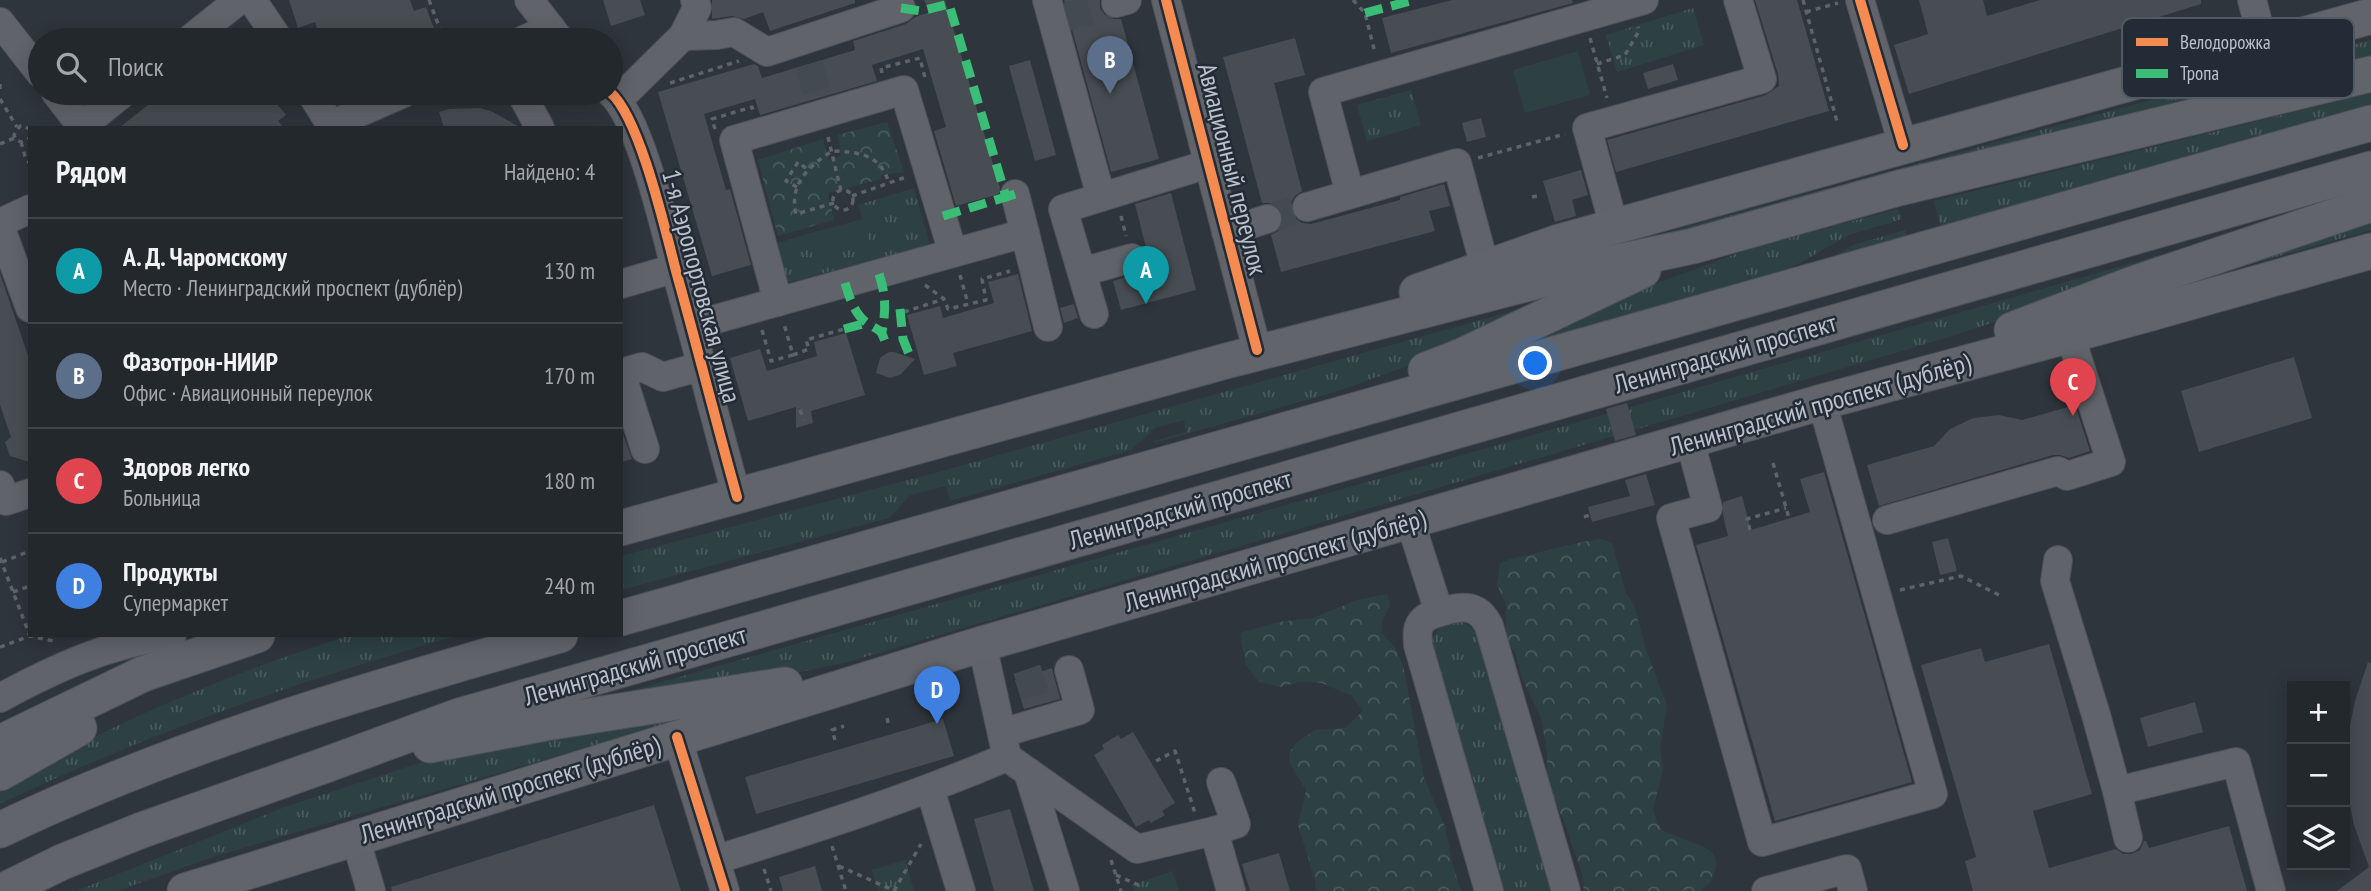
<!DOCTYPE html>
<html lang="ru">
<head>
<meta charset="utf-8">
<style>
  body { margin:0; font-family:"PT Sans Narrow",sans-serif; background:#2b3035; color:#f1f3f6 }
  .controls { position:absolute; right:21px; bottom:21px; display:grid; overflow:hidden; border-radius:0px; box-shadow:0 4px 18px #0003 }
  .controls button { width:63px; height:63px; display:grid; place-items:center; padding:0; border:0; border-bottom:2px solid #404449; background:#23282d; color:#f1f3f6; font:35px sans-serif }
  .you { position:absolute; left:1536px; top:364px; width:24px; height:24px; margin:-18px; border:5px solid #fff; border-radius:50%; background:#1a73e8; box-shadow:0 0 0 10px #1a73e833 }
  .badge { display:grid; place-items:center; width:46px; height:46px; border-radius:50%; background:#8bbbb9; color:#fff; font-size:23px; font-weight:700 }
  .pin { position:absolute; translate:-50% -58px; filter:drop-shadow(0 2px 4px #0008) }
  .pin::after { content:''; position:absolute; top:37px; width:24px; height:21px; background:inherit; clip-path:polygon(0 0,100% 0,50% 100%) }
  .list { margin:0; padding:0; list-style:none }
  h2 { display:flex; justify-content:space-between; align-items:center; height:91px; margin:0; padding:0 28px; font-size:30px }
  h2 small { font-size:23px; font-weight:400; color:#a3a6aa }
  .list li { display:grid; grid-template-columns:46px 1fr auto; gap:21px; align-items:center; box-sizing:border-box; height:105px; padding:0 28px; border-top:2px solid #404449 }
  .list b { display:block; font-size:26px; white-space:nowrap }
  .list p { margin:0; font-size:23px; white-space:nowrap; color:#a3a6aa }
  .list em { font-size:23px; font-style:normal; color:#a3a6aa }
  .icon { flex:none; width:38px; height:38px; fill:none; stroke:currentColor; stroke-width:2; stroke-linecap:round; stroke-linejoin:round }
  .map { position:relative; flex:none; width:2371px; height:891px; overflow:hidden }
  .search { position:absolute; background:#23282d; box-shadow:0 4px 18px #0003; left:28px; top:28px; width:595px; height:77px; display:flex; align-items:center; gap:18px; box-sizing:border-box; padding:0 24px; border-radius:38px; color:#a3a6aa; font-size:26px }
  .panel { position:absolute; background:#23282d; box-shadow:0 4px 18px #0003; left:28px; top:126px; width:595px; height:511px; border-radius:0px }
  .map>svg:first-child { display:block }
  .grass { fill:url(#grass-tufts) }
  .forest { fill:url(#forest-crowns) }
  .pitch { fill:#2d4142 }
  .building { fill:#474d52 }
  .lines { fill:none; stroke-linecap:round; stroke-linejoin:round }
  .minor-tunnel { stroke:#444a51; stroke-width:28; stroke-dasharray:28 14; stroke-linecap:butt }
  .minor-casing { stroke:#4d5156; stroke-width:30 }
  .major-casing { stroke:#4d5258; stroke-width:37 }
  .path { stroke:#5d6367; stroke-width:3.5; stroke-dasharray:5 5; stroke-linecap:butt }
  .minor { stroke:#60646a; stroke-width:28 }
  .major { stroke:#61656b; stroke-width:35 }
  .quiet { stroke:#3abd76; stroke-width:9; stroke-dasharray:18 9; stroke-linecap:butt }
  .cycleway-casing { stroke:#232c36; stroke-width:15 }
  .cycleway { stroke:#f68b52; stroke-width:10 }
  .labels { text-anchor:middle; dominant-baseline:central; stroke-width:5; stroke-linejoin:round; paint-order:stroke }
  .street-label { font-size:26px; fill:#bbc2cb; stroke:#232c36 }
  .key { fill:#232c36; stroke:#515963; stroke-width:2 }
  .key-label { font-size:19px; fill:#bbc2cb }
</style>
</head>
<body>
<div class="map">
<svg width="2371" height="891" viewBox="0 0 2371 891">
  <defs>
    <pattern id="grass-tufts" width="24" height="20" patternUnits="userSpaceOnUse" patternTransform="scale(1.75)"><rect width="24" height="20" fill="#2d4142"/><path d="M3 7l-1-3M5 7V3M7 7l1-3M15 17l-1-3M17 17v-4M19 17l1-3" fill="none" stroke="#4a5b5c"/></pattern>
    <pattern id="forest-crowns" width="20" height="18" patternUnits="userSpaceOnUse" patternTransform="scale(1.75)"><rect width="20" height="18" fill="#2d4142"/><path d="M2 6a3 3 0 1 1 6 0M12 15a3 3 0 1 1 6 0" fill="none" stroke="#4a5b5c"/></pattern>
  </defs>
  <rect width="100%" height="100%" fill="#2f353c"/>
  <g class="grass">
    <path d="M1693 8 1704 45 1617 72 1606 35Z"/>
    <path d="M2371 40V60L1573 261 1572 258Z"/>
    <path d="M1411 90 1421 125 1367 141 1357 105Z"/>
    <path d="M2371 93V109L1942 231 1934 201Z"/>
    <path d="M914 188 930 245 786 283 775 244 807 234 814 256 863 219 858 205Z"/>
    <path d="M2331 206 2333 210 1949 337 848 662 777 677 612 696 1533 435Z"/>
    <path d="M1898 209 1902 219 1849 235 1773 278 1504 356 1626 295 1752 248Z"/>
    <path d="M2371 215V230L2142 295Z"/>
    <path d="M1905 230 1908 239 1829 259 1853 245Z"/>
    <path d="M1573 294 1441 354 1335 392 1154 443V441L1187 432 1184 420 1155 428 1131 450 950 501 946 486 910 495 889 518 621 590V556L942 471Z"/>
    <path d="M1461 622 1478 630 1558 891H1499L1430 642 1439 628Z"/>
    <path d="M351 635H459C302 680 148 733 0 804V788C109 724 230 673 351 635Z"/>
    <path d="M724 707 297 832 213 857 117 891H76L285 807 435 758Z"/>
    <path d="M905 860 914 891H878L872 870Z"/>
    <path d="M1172 871 1179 891H1134L1132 885Z"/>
  </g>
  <g class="forest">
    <path d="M887 122 904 172 881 175V179L828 193 834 220 778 236 758 160 823 139 828 160 841 156 838 135Z"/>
    <path d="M1601 539 1612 543 1623 583 1626 594 1634 604 1646 649 1667 706 1660 748 1663 769 1653 810 1657 822 1663 831 1704 847 1713 853 1717 864 1710 883 1701 891H1584L1582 874 1565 823 1547 786V753L1541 718 1521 676 1516 655 1506 636V604L1497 585 1500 564C1512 557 1521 557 1533 554 1556 548 1578 542 1601 539Z"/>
    <path d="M1387 594 1390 605 1382 622V633L1396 649 1404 669 1424 778 1446 829 1452 862 1461 891H1316L1315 880 1298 825 1306 790 1290 764 1289 753 1296 743 1315 730 1345 728 1363 711 1352 696 1322 683 1300 682 1280 687 1259 682 1246 665 1240 633 1279 622 1313 618 1357 600Z"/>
  </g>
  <g class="pitch">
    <path d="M1578 51 1590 95 1525 113 1513 70Z"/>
    <path d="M863 219 868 241 813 256 807 234Z"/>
  </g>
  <g class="building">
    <path d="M289 0H410L414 11 426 7 437 37 428 40H321L315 22 298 28Z"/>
    <path d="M603 0H640L645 15 611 26Z"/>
    <path d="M712 0H855V3L770 31 763 12 744 19 732 16 712 19Z"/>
    <path d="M924 0H945L1000 188 999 194 956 206 934 131 946 127 923 49 872 65 877 81 760 115 755 99 704 114 726 190 730 189 751 265 712 276 658 92 754 64 758 66 762 78 855 50 853 41 906 24 915 17 930 12Z"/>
    <path d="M1064 0H1100V8L1105 15 1112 19H1121L1159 159 1111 172Z"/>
    <path d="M1452 0H1572L1573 3 1391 53 1382 18Z"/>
    <path d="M1755 0H1797L1829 111 1616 172 1607 140 1766 95 1779 86 1778 74Z"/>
    <path d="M1919 0H1983L1987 16 2040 0H2201V4L1909 94 1894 45 1928 34Z"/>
    <path d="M1295 38 1305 75 1274 83 1302 191 1296 195 1291 202V211L1295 218 1302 223 1311 224 1400 200V197L1444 184 1450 206 1429 211 1435 231 1281 272 1271 235 1280 230 1283 222V215L1278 206 1270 203H1262L1223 57Z"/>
    <path d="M1030 60 1056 155 1035 161 1009 66Z"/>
    <path d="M1673 64 1678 80 1648 89 1643 73Z"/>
    <path d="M163 93H268L286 115 278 121 284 128H119Z"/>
    <path d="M480 108 493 112 521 128H444L439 112 449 109Z"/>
    <path d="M1481 118 1486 137 1467 142 1462 123Z"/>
    <path d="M1581 170 1588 195 1572 200 1576 216 1555 222 1543 181Z"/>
    <path d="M1171 193 1196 290 1121 310 1113 281 1137 274 1150 263 1135 204Z"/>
    <path d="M0 274 30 361V462L10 456 5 442 11 437 0 405Z"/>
    <path d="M1018 274 1032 331 953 353 957 366 924 375 907 315 940 306 943 318 994 303 988 282Z"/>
    <path d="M1074 304 1078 318 1064 323 1060 308Z"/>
    <path d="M846 333 865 395 811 411 813 423 796 428V407L748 421 730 358 760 349 767 371 817 356 814 342Z"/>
    <path d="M889 352H894L915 359 900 375 890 378 876 373 880 358Z"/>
    <path d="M2294 357 2312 418 2199 452 2181 391Z"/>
    <path d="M1627 403 1636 435 1615 441 1606 409Z"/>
    <path d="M2075 405 2090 451 2069 458 2060 455H2053L1879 506 1867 465 1934 446 1950 429 1973 418 1999 415 2022 420Z"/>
    <path d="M621 429 632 459 621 462Z"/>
    <path d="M1824 472 1912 782 1775 821 1696 545 1728 536 1723 515V502L1742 496 1751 530 1810 512 1800 479Z"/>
    <path d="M1646 474 1655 505 1592 522 1588 507 1630 496 1625 480Z"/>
    <path d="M1948 538 1957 571 1940 575 1932 542Z"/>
    <path d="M2049 644 2092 794 2033 811 2049 868 2116 849 2123 854H2131L2140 850 2144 841H2146L2149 848 2229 826 2247 891H1973L1965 861 1976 857 1921 665 1981 648 1985 662Z"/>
    <path d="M2368 662 2371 663V891H2337L2369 867 2354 825 2348 794 2346 763 2349 731 2355 701Z"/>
    <path d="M1052 668 1060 699 1024 709 1015 680Z"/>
    <path d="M2195 702 2203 732 2148 747 2140 718Z"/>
    <path d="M943 719 954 756 756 814 745 777Z"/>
    <path d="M1133 732 1175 803 1162 811 1165 815 1151 823 1149 820 1136 827 1094 755 1104 749 1102 745 1118 735 1121 739Z"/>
    <path d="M654 805 681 891H392L391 887Z"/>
    <path d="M1010 809 1034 891H994L974 819Z"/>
    <path d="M1279 853 1290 891H1250L1242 864Z"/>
    <path d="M815 866 822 891H783L779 877Z"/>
  </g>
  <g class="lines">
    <g class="minor-tunnel">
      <path d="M1063 18 1116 3"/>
      <path d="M809 64 819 99"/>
      <path d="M1267 219 1307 207"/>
      <path d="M1018 687 1054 675"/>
    </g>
    <defs>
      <g id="minor">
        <path d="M252 0 279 40"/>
        <path d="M529 0 560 40"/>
        <path d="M1047 0 1101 197"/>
        <path d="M1166 0 1257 350"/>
        <path d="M1860 0 1903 145"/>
        <path d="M2252 0 2264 45"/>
        <path d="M1116 3 1127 0"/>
        <path d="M0 22 40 73"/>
        <path d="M683 36 717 35 734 32 767 52 901 8"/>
        <path d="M189 40 239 0"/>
        <path d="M523 40 551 28"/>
        <path d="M56 93 83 128"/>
        <path d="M311 93 331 125 404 93"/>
        <path d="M521 93 540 128"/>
        <path d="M611 93C640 119 665 229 676 271 697 346 716 422 737 497"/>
        <path d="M618 100 683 36 697 8 695 0"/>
        <path d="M82 126 123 93"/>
        <path d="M1015 194 1025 233"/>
        <path d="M1350 194 1323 92 1644 0"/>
        <path d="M1307 207 1457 163 1485 267"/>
        <path d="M0 223 30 209"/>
        <path d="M0 226 30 308"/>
        <path d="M1614 226 1587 128 1762 79 1738 0"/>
        <path d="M1226 232 1267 219"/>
        <path d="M1082 272 1132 258"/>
        <path d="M621 284 676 268"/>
        <path d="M778 302 734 140 904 90 953 253"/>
        <path d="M1094 314 1063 209 1208 164"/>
        <path d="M691 326 1025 233 1048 327"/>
        <path d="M621 373 642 367 663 377 702 366"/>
        <path d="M621 373 645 449"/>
        <path d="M1690 441 1708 508 1671 518 1762 842 1933 794 1822 402"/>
        <path d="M0 485 6 501 30 493"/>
        <path d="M1887 520 2058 471 2067 476 2111 462 2070 335"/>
        <path d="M1410 521 1439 612"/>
        <path d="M2058 560 2055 581 2096 715 2117 791"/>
        <path d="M0 698C55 668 110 643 172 635"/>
        <path d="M1002 733 1080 710 1069 670"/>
        <path d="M677 737 725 891"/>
        <path d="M1007 757 1137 849 1214 831 1231 891"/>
        <path d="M1028 772 1065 891"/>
        <path d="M930 789 961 891"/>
        <path d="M1214 831 1236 824 1221 782"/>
        <path d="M355 837 371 891"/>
        <path d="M2128 838 2117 791 2236 762 2271 891"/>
        <path d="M715 860C814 829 911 798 1007 757L982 644"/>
        <path d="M1489 891 1418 645C1418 638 1416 631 1420 624 1426 615 1434 614 1444 611 1464 605 1479 605 1489 626L1566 891"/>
        <path d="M1766 891 1847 869 1853 891"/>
      </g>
      <g id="major">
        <path d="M1417 292 1559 242 2371 16"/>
        <path d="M2012 330 2133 284 2371 204"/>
        <path d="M1426 370 1462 356 1643 270"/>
        <path d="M621 528 1226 361 1584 269 1693 246 1899 188 2371 74"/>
        <path d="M621 618 2371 123"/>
        <path d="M0 743 143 674 257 635"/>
        <path d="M430 745 545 723 785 685"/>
        <path d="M0 773 79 728"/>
        <path d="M0 830C179 744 370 689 560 635"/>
        <path d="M3 891 62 862 142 830 320 767 459 716 2371 169"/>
        <path d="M185 891 982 644 1822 402 2144 315 2371 251"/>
      </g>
    </defs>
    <use href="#minor" class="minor-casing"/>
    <use href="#major" class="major-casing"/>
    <g class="path">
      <path d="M429 0 444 40"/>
      <path d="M1353 0 1365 13 1375 53"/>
      <path d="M1803 0 1838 125"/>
      <path d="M1806 12 1838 3"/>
      <path d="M1590 38 1607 98"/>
      <path d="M1597 64 1625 55 1639 31 1638 27"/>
      <path d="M882 73 881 68 920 58 925 78"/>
      <path d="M670 83 739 61"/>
      <path d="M0 84V91"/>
      <path d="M0 99 17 127"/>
      <path d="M715 129 712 119 752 107 753 110"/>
      <path d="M30 130 25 126H20L14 135 16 140 21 142 30 138"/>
      <path d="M828 137 841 191"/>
      <path d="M21 142 25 156 30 164"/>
      <path d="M0 144 14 138"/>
      <path d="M1478 158 1565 134"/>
      <path d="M797 187 786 181 798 162 807 169"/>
      <circle cx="843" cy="200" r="10"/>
      <path d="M852 196 906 177"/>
      <path d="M1532 197 1542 195"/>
      <path d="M834 203 796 214C789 184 808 167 832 151 859 152 880 154 889 183"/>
      <path d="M1121 216 1126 236"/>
      <path d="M960 275 968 304"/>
      <path d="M925 285 944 299 948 309 986 300 982 279 1010 271"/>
      <path d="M904 312 944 299"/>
      <path d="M762 330 771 361 793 355 784 324"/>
      <path d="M793 355 809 349 806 340 844 329"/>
      <path d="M800 410 804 420"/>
      <path d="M1773 463 1789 518"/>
      <path d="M1584 517 1590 515"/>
      <path d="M1750 530 1747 519 1786 508"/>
      <path d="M0 558 30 636"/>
      <path d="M2 562 30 551"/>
      <path d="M1900 590 1961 576 2001 596"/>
      <path d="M13 592 30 586"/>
      <path d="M0 647 30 636 53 641"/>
      <path d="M932 698 938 696 941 706"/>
      <path d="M887 718 889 727"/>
      <path d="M835 740 832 730 844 726"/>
      <path d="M1156 761 1175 751 1195 813"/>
      <path d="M832 846 846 891"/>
      <path d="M1111 860 1121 891"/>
      <path d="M839 866 895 891"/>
      <path d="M764 869 771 891"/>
      <path d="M1116 875 1143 887"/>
      <path d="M894 891 921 844"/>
    </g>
    <use href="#minor" class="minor"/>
    <use href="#major" class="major"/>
    <g class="quiet">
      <path d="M901 8 921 11 949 4 1006 197 1015 194"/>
      <path d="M1365 13 1414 0"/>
      <path d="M943 216 1006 197"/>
      <path d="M879 274C886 295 886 310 882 332"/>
      <path d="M845 283C849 296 854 314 867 323 882 333 880 327 887 347"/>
      <path d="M900 309 903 339 909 354"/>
      <path d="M844 329 867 323"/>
    </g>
    <defs>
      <g id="cycleway">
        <path d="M1166 0 1257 350"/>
        <path d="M1860 0 1903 145"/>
        <path d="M611 93C640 119 665 229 676 271 697 346 716 422 737 497"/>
        <path d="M677 737 725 891"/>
      </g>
    </defs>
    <use href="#cycleway" class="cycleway-casing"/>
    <use href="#cycleway" class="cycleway"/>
  </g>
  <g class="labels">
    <g class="street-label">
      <text transform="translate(1233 169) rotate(76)">Авиационный переулок</text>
      <text transform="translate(702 286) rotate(75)">1-я Аэропортовская улица</text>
      <text transform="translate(1725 353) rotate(-16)">Ленинградский проспект</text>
      <text transform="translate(1820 404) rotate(-16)">Ленинградский проспект (дублёр)</text>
      <text transform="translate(1180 509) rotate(-16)">Ленинградский проспект</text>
      <text transform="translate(1275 560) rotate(-16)">Ленинградский проспект (дублёр)</text>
      <text transform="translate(635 665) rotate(-16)">Ленинградский проспект</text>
      <text transform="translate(510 789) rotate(-17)">Ленинградский проспект (дублёр)</text>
    </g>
  </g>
  <rect x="2122" y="18" width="232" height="80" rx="10" class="key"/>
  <rect x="2136" y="38" width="32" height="8" fill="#f68b52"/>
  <rect x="2136" y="69" width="32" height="9" fill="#3abd76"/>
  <g class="key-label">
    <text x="2180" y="49">Велодорожка</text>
    <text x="2180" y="80">Тропа</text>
  </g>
</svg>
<div class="controls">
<button>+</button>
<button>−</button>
<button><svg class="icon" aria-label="layers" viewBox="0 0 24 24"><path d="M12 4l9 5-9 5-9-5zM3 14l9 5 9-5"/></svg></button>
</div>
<div class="you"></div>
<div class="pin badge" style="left:1146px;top:304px;background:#0f9aa8">A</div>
<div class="pin badge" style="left:1110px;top:94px;background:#5c6f8a">B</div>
<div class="pin badge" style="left:2073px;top:416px;background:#e0444e">C</div>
<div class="pin badge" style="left:937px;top:724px;background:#3f7fe0">D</div>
<div class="search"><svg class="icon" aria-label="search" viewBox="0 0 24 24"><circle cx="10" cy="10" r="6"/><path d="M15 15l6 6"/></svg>Поиск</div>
<section class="panel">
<h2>Рядом<small>Найдено: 4</small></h2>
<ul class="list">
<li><span class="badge" style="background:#0f9aa8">A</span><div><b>А. Д. Чаромскому</b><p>Место · Ленинградский проспект (дублёр)</p></div><em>130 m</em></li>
<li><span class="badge" style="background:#5c6f8a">B</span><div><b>Фазотрон-НИИР</b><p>Офис · Авиационный переулок</p></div><em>170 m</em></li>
<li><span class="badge" style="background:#e0444e">C</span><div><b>Здоров легко</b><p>Больница</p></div><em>180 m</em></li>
<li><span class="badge" style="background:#3f7fe0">D</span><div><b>Продукты</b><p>Супермаркет</p></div><em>240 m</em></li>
</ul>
</section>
</div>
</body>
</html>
